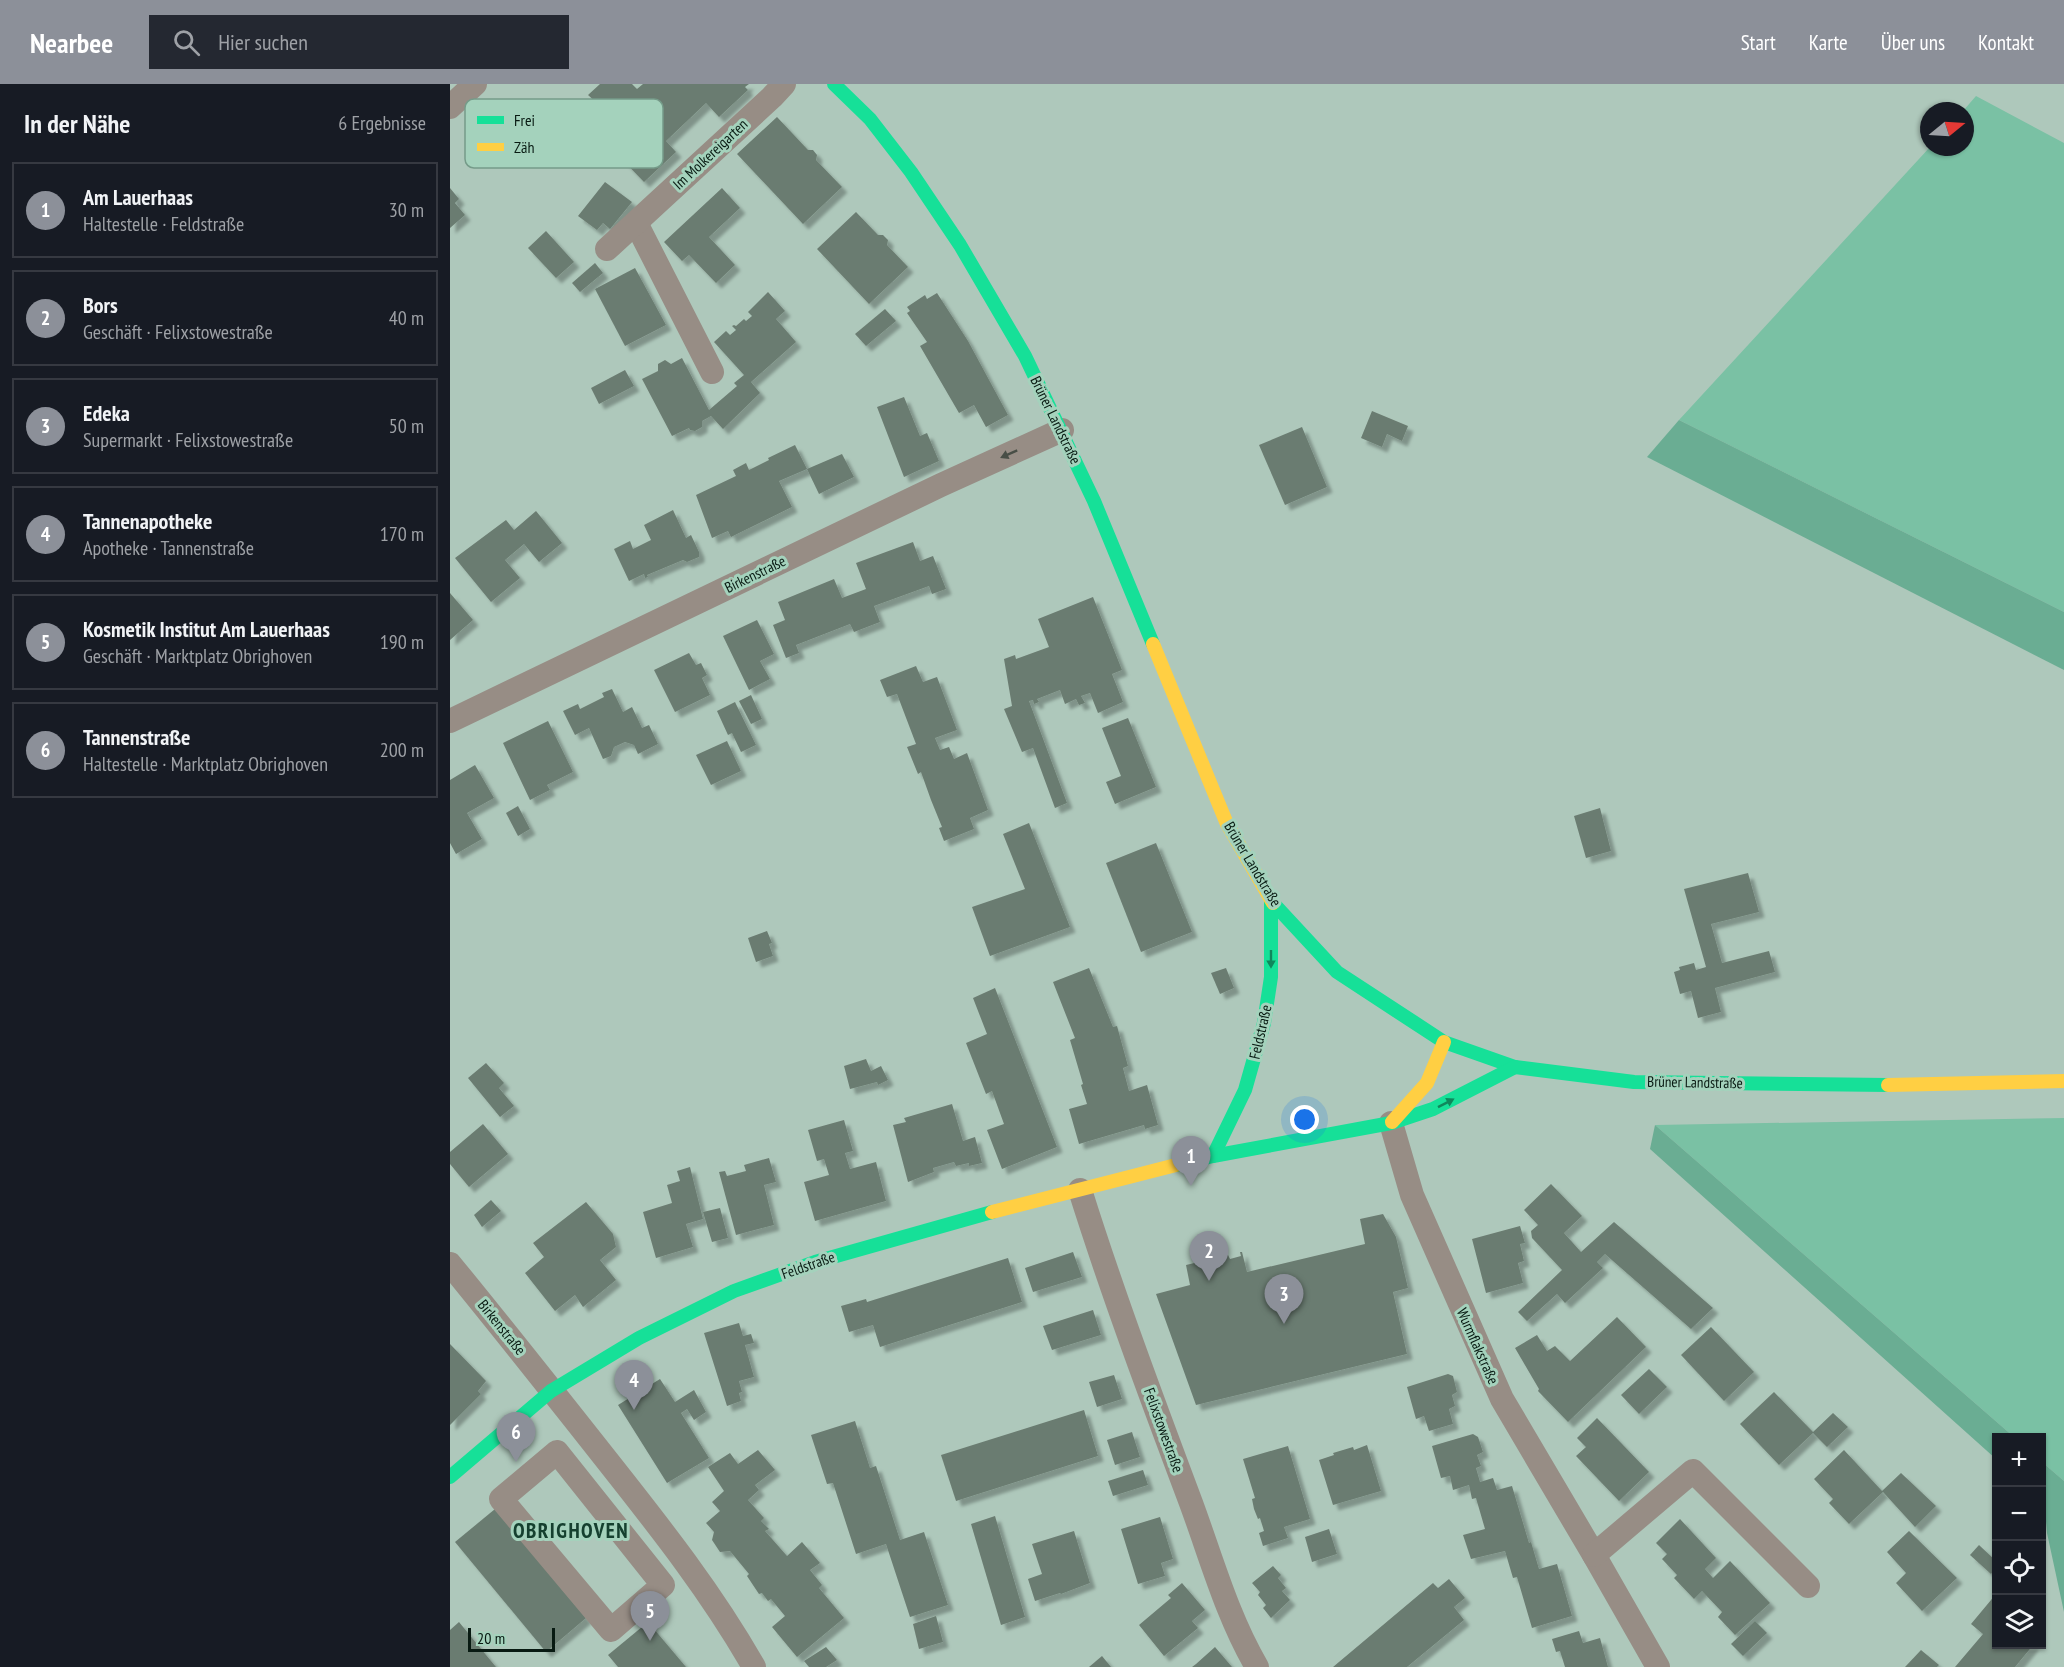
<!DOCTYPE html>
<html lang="de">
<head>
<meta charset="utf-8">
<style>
  body { margin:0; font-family:"PT Sans Narrow",sans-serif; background:#242831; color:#f1f3f6 }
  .controls { position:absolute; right:18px; bottom:18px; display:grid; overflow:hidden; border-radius:0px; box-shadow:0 2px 4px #0004 }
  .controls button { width:54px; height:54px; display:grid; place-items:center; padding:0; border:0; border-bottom:2px solid #363941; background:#171b24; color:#f1f3f6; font:30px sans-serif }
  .compass { position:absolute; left:1470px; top:18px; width:54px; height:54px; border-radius:50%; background:#171b24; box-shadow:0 2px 4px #0004; rotate:72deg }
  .scale { position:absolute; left:18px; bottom:15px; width:87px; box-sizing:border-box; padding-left:6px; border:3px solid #081a12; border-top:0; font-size:16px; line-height:21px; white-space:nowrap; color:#081a12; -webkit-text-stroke:4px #a4d2bc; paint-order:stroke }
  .you { position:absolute; left:855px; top:1036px; width:21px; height:21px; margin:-15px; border:4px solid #fff; border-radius:50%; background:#1a73e8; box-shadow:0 0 0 9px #1a73e833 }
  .badge { display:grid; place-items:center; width:39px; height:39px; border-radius:50%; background:#8c9099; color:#fff; font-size:20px; font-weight:700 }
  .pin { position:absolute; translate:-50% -50px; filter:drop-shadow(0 2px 3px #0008) }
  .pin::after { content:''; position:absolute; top:32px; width:21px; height:18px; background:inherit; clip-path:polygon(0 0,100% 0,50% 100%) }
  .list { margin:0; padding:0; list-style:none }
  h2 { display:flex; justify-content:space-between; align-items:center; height:78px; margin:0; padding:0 24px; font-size:26px }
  h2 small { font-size:20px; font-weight:400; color:#9ea1a6 }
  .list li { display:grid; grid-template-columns:39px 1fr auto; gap:18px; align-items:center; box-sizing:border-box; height:96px; margin:0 12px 12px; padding:0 12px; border:2px solid #363941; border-radius:0px }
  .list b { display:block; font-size:22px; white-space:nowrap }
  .list p { margin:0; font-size:20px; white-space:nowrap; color:#9ea1a6 }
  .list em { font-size:20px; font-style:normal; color:#9ea1a6 }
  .icon { flex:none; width:33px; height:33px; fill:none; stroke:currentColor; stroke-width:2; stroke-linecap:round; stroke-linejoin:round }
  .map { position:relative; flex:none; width:1614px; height:1583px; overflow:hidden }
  header { display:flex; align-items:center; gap:36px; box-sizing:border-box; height:84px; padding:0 30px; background:#8c9099; color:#fff }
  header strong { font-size:28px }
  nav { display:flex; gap:33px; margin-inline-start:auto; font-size:21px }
  .search { width:420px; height:54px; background:#242831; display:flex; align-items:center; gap:15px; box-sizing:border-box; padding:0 21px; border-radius:0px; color:#9ea1a6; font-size:22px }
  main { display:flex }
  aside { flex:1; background:#171b24 }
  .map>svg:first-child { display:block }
  .green { fill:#7ac1a4 }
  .forest { fill:#6aad93 }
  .building { fill:#6b7c71; filter:url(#shadow) }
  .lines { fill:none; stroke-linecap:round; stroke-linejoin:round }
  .street { stroke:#978d85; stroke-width:24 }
  .fast { stroke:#16e098; stroke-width:14 }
  .slow { stroke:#ffcf43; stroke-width:14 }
  .oneway { fill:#484e46 }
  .oneway2 { fill:#10875c }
  .labels { text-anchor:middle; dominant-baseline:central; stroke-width:6; stroke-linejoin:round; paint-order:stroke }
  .street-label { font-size:15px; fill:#081a12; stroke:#a4d2bc }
  .district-label { font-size:21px; font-weight:bold; letter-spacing:1.5px; fill:#15402f; stroke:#a4d2bc }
  .key { fill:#a4d2bc; stroke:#759b89; stroke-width:1.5 }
  .key-label { font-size:16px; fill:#081a12 }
</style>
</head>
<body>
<header>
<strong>Nearbee</strong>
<div class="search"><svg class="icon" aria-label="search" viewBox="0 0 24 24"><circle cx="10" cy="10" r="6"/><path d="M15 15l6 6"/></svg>Hier suchen</div>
<nav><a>Start</a><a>Karte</a><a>Über uns</a><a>Kontakt</a></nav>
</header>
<main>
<aside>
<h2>In der Nähe<small>6 Ergebnisse</small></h2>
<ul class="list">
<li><span class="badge">1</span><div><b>Am Lauerhaas</b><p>Haltestelle · Feldstraße</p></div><em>30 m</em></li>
<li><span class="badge">2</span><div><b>Bors</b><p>Geschäft · Felixstowestraße</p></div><em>40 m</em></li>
<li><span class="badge">3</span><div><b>Edeka</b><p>Supermarkt · Felixstowestraße</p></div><em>50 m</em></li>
<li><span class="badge">4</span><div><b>Tannenapotheke</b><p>Apotheke · Tannenstraße</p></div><em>170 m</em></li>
<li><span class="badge">5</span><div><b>Kosmetik Institut Am Lauerhaas</b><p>Geschäft · Marktplatz Obrighoven</p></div><em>190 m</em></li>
<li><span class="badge">6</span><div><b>Tannenstraße</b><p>Haltestelle · Marktplatz Obrighoven</p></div><em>200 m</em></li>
</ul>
</aside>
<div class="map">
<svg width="1614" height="1583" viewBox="0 0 1614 1583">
  <defs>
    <filter id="shadow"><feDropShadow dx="5.5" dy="5.5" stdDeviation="1.5" flood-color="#0004"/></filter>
  </defs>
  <rect width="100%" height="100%" fill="#aec8bb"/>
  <g class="green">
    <path d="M1526 12 1614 59V528L1229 336 1480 63H1515V27H1513Z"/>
    <path d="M1614 1034V1397L1592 1378V1354L1564 1353 1205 1041Z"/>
  </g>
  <g class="forest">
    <path d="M1229 336 1614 528V586L1197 373Z"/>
    <path d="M1205 1041 1564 1353 1546 1354V1375L1200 1065Z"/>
    <path d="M1592 1378 1614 1397V1528L1597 1449 1594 1415 1592 1413Z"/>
  </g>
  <g class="building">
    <path d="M150 0H182L187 5 193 0H299L295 3 298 6 269 33 256 19 216 57 226 68 194 98 133 35 149 21 138 11Z"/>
    <path d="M327 33 358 66H363L367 71 366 76 392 103 353 140 287 70Z"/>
    <path d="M155 98 182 118 160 145 153 139 147 146 128 132Z"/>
    <path d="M0 104 9 115 5 119 15 131 0 144Z"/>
    <path d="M272 104 290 124 259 153 285 181 266 199 239 171 232 177 214 158Z"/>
    <path d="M406 128 428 151H433L438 156 437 161 458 183 419 220 367 165Z"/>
    <path d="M96 147 124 178 106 194 78 164Z"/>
    <path d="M145 179 153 189 130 208 122 199Z"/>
    <path d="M185 184 216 241 175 262 145 205Z"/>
    <path d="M318 208 335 227 326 235 346 258 301 298 310 309 273 345 261 332 252 337V343L245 347 240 346 239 344 222 352 192 295 208 287V280L215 276 221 280 232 274 259 326 287 302 284 299 294 291 264 258 276 247 280 251 286 246 282 242 284 241 286 242 294 235 296 237 302 232 298 228Z"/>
    <path d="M487 209 518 257 558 331 536 343 524 321 509 329 470 262 477 258 457 229 460 227 457 223 475 211 477 215Z"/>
    <path d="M435 225 446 237 416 262 405 250Z"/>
    <path d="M175 286 184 302 149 320 141 304Z"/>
    <path d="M454 313 470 352 477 349 489 377 454 393 427 323Z"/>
    <path d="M922 327 958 342 952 357 937 350 932 363 911 354Z"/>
    <path d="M852 343 877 403 835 421 809 361Z"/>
    <path d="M345 361 357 385 329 397 342 423 281 453 278 447 262 454 246 411 286 392 283 386 296 379 299 386 319 376 318 374Z"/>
    <path d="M392 370 404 393 369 410 357 385Z"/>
    <path d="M223 426 236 454 241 451 249 468V473L237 478 233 476 197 491 198 493 195 494 194 490 179 497 164 465 180 457 183 465 201 456 194 441Z"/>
    <path d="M86 427 112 459 89 478 74 460 55 476 70 494 41 518 5 474 56 436 64 446Z"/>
    <path d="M463 458 470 477 483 472 496 505 482 510 479 502 424 522 430 538 404 548 400 540 346 561 349 569 336 574 323 541 335 536 328 518 384 495 392 514 416 505 406 479Z"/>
    <path d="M0 509 23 536 0 556Z"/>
    <path d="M643 513 672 586 662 590 673 618 648 629 640 609 631 612 635 619 629 621 626 615 615 620 610 606 587 615 589 618 584 620 583 616 579 617 617 719 605 724 583 664 572 668 554 625 562 622 554 575 565 571 566 575 599 563 588 535Z"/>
    <path d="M307 536 324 570 310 577 320 595 299 606 273 552Z"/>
    <path d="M239 569 246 581 251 579 257 591 252 594 260 611 225 628 204 586Z"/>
    <path d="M466 582 473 598 487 593 507 646 485 654 490 666 499 663 504 675 517 669 538 726 520 734 524 745 494 757 489 744 492 743 481 716 471 688 468 690 457 663 466 660 447 610 437 613 430 596Z"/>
    <path d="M162 605 173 628 182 623 192 644 199 641 208 660 188 670 184 661 175 658 164 663 161 672 153 675 139 644 125 651 113 627 128 620 130 625 154 613 152 609Z"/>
    <path d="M301 611 312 635 301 640 289 617Z"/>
    <path d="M285 618 306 661 291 668 282 649 278 651 267 627Z"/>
    <path d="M678 634 706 703 665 720 656 698 671 692 652 644Z"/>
    <path d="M98 637 123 688 97 701 100 706 80 716 53 659Z"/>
    <path d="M277 657 291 687 261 701 246 671Z"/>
    <path d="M25 681 44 714 17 729 32 755 6 770 0 759V696Z"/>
    <path d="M68 722 80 745 68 752 56 729Z"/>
    <path d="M1150 724 1161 767 1136 774 1124 732Z"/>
    <path d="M579 739 620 843 540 872 522 823 575 805 553 750Z"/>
    <path d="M706 759 742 848 691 868 656 779Z"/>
    <path d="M1298 789 1309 828 1261 840 1272 879 1319 867 1325 888 1265 904 1271 928 1248 934 1241 907 1230 910 1224 888 1230 886 1229 883 1244 879 1246 886 1256 883 1234 805Z"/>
    <path d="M317 847 322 859 319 860 323 872 306 878 298 854Z"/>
    <path d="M639 884 663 943 667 942 678 982 673 984 679 1007 697 1001 708 1041 695 1045 694 1041 629 1060 619 1025 637 1020 631 1001 633 1000 620 956 625 954 603 898Z"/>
    <path d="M776 884 784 904 770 910 761 889Z"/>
    <path d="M545 904 607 1063 552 1085 537 1046 554 1040 542 1007 536 1010 516 959 537 950 523 914Z"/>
    <path d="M416 975 421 987 431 982 438 996 428 1001 427 998 400 1005 394 982Z"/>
    <path d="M36 979 54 999 49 1004 64 1022 50 1033 18 994Z"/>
    <path d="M502 1020 513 1057 525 1053 532 1079 519 1082V1079L506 1082 504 1078 483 1084 484 1088 458 1098 443 1041 456 1038 454 1034Z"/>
    <path d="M394 1036 403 1067 395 1069 400 1085 426 1078 436 1117 365 1137 354 1098 379 1091 374 1075 367 1077 358 1046Z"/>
    <path d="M33 1040 58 1070 19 1103 0 1080V1068Z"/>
    <path d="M319 1074 326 1098 314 1101 324 1141 286 1151 269 1088 275 1087 277 1092 296 1087 294 1081Z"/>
    <path d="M240 1083 253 1135 236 1140 243 1163 206 1174 193 1128 222 1119 217 1101 230 1097 227 1087Z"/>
    <path d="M1101 1100 1132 1132 1114 1149 1131 1168 1164 1138 1263 1224 1241 1245 1155 1170 1147 1178 1153 1184 1115 1219 1107 1210 1077 1237 1068 1228 1112 1186 1082 1154 1081 1147 1088 1141 1074 1126Z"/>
    <path d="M41 1116 51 1127 32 1143 24 1131Z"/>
    <path d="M136 1118 163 1150 166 1163 150 1176 166 1196 133 1223 125 1211 105 1227 75 1189 94 1173 83 1159Z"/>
    <path d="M270 1124 278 1154 262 1158 253 1128Z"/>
    <path d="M933 1130 946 1153 958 1204 943 1208 957 1270 746 1321 706 1210 740 1201 736 1181 778 1171 780 1175 791 1172 790 1168H792L797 1188 915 1160 910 1135Z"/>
    <path d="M1070 1142 1075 1159 1070 1160 1074 1177 1068 1179 1073 1199 1036 1209 1022 1155Z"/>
    <path d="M623 1168 632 1193 583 1208 575 1184Z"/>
    <path d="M558 1174 572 1218 430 1263 423 1241 399 1248 391 1222 416 1215 417 1218Z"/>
    <path d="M643 1226 651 1251 602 1266 593 1242Z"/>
    <path d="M1167 1233 1196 1263 1118 1338 1088 1307 1089 1305 1065 1264 1087 1251 1097 1267 1105 1262 1120 1277Z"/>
    <path d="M289 1239 293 1252 301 1250 304 1259 295 1261 304 1293 289 1297 292 1308 289 1309 291 1317 277 1322 254 1249Z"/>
    <path d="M1261 1243 1304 1288 1274 1317 1231 1271Z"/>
    <path d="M0 1260 36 1297 28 1307 31 1310 0 1341Z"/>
    <path d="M1199 1285 1217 1303 1189 1330 1171 1311Z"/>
    <path d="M998 1290 1003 1292 1007 1308 1002 1311 1005 1322 999 1325 1003 1340 979 1347 974 1332 966 1335 957 1303Z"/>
    <path d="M664 1291 672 1315 647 1323 639 1298Z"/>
    <path d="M210 1295 225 1318 244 1306 256 1328 244 1336 237 1325 231 1329 259 1374 217 1399 168 1321Z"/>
    <path d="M1324 1308 1363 1348 1383 1329 1398 1343 1377 1363 1363 1349 1329 1381 1290 1340Z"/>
    <path d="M634 1326 648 1372 506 1417 491 1371Z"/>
    <path d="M1147 1334 1199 1388 1169 1417 1126 1372 1136 1363 1127 1354Z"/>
    <path d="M405 1337 420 1384 426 1382 450 1456 474 1448 498 1521 460 1533 436 1460 406 1470 383 1399 377 1400 361 1351Z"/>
    <path d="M682 1348 690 1373 665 1381 657 1356Z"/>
    <path d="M1023 1350 1028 1353 1033 1368 1027 1371 1031 1382 1026 1384 1030 1398 1043 1394 1047 1406 1062 1402 1079 1459 1081 1458 1089 1485 1107 1480 1122 1532 1082 1544 1067 1493 1063 1494 1055 1467 1021 1475 1013 1451 1035 1445 1026 1414 1022 1415 1019 1401 1003 1406 1000 1392 991 1394 982 1362Z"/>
    <path d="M917 1361 931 1407 883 1421 869 1376 884 1371 883 1369 903 1363 904 1366Z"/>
    <path d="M838 1362 860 1435 834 1443 838 1454 813 1462 809 1449 814 1447 810 1434 808 1435 804 1425 802 1415 805 1414 793 1375Z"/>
    <path d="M308 1366 325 1386 305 1401 309 1406 298 1416 314 1434 311 1437 319 1445 315 1447 337 1472 352 1458 370 1479 360 1486 372 1501 369 1504 394 1534 347 1573 322 1543 335 1532 321 1515 318 1517 312 1509 309 1510 297 1492 299 1490 280 1467 270 1468 262 1456 264 1448 256 1439 270 1427 262 1418 274 1407 258 1383 280 1369 288 1380Z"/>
    <path d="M1394 1366 1432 1407 1451 1389 1486 1422 1465 1443 1433 1408 1399 1440 1379 1419 1383 1415 1364 1395Z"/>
    <path d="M693 1386 698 1401 663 1412 658 1397Z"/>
    <path d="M45 1425 136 1534 96 1568 5 1458Z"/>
    <path d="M545 1432 575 1533 551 1541 521 1440Z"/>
    <path d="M710 1433 723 1475 711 1479 715 1492 688 1500 671 1445Z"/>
    <path d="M1230 1435 1266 1474 1255 1485 1263 1494 1280 1477 1320 1519 1285 1551 1268 1533 1272 1528 1252 1507 1244 1515 1224 1494 1227 1491 1212 1475 1217 1470 1206 1459Z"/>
    <path d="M879 1445 887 1470 862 1478 855 1453Z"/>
    <path d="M624 1447 640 1499 611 1510 610 1509 585 1517 578 1495 592 1490 582 1460Z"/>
    <path d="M1459 1447 1507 1494 1472 1527 1446 1499 1456 1489 1437 1468Z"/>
    <path d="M1529 1461 1546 1477V1484L1541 1490 1520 1471Z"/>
    <path d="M823 1482 831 1491 828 1494 836 1504 832 1507 840 1516 821 1534 813 1524 816 1521 808 1511 810 1508 802 1499Z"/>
    <path d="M999 1495 1015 1514 1004 1523 1014 1536 957 1583H883L983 1499 988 1504Z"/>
    <path d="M732 1499 755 1526 742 1537 748 1544 714 1572 689 1541 721 1514 718 1511Z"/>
    <path d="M1546 1510V1560H1584L1565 1583H1505L1533 1550 1521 1540Z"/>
    <path d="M486 1532 493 1558 469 1565 463 1540Z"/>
    <path d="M1305 1537 1317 1549 1293 1572 1281 1560Z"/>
    <path d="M9 1538 36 1571 46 1583H0V1546Z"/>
    <path d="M198 1538 236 1583H168L158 1571Z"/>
    <path d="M1129 1547 1133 1559 1150 1554 1158 1583H1115L1110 1567 1106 1568 1102 1555Z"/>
    <path d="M376 1563 387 1576 376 1583H359L354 1577Z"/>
    <path d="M765 1563 782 1583H742L746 1580Z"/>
    <path d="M1471 1566 1489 1581 1487 1583H1455Z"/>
    <path d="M652 1572 661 1583H639Z"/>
  </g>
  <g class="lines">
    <g class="street">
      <path d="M0 23 25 0"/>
      <path d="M186 139 262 288"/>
      <path d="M157 165 322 13 334 0"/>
      <path d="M0 637 491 401 612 346"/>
      <path d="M941 1039 962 1111 1052 1315 1144 1471 1208 1583"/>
      <path d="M630 1106C663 1211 702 1315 741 1419 761 1473 777 1532 807 1583"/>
      <path d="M0 1180C50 1241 99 1303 148 1365 204 1436 259 1504 304 1583"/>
      <path d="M107 1368 213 1501 161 1546 51 1415Z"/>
      <path d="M1144 1471 1243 1387 1358 1502"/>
    </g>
    <g class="fast">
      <path d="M384 0 420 35 461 88 510 161 575 272 644 417 703 560"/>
      <path d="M823 819 887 888 994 958 1065 983 1184 998 1438 1001"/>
      <path d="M763 1072 795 1006 814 939 821 893V816"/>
      <path d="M726 1081 763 1072 941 1039 983 1025 1065 983"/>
      <path d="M0 1393 101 1307 189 1254 284 1207 365 1178 542 1128"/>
    </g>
    <g class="slow">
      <path d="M703 560 777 740 823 819"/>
      <path d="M1438 1001 1614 997"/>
      <path d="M942 1038 977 999 994 958"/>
      <path d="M542 1128 726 1081"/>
    </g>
  </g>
  <defs><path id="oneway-solid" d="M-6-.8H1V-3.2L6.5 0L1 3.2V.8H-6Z" transform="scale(1.5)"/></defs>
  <use class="oneway" href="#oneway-solid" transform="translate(559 370) rotate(156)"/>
  <g class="oneway2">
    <use href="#oneway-solid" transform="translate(821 875) rotate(90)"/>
    <use href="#oneway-solid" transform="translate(996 1019) rotate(-27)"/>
  </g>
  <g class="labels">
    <g class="street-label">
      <text transform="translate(260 70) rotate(-43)">Im Molkereigarten</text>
      <text transform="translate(606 336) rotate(64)">Brüner Landstraße</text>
      <text transform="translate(305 490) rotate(-26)">Birkenstraße</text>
      <text transform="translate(803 780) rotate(59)">Brüner Landstraße</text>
      <text transform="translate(810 948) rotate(-77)">Feldstraße</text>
      <text transform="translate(1245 998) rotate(1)">Brüner Landstraße</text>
      <text transform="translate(358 1181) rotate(-19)">Feldstraße</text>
      <text transform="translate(52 1243) rotate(51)">Birkenstraße</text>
      <text transform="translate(1028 1262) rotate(66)">Wurmflakstraße</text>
      <text transform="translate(714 1346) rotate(70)">Felixstowestraße</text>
    </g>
    <g class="district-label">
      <text x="121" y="1446">OBRIGHOVEN</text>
    </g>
  </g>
  <rect x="15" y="15" width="198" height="69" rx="9" class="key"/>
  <rect x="27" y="32" width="27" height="8" fill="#16e098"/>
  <rect x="27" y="59" width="27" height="8" fill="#ffcf43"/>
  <g class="key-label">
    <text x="64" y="42">Frei</text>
    <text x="64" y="69">Zäh</text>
  </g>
</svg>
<div class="controls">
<button>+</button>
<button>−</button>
<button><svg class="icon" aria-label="locate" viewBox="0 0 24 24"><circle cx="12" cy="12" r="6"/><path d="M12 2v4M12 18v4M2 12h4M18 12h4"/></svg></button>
<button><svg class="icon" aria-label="layers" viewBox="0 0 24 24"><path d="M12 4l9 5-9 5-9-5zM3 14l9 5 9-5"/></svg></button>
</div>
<svg class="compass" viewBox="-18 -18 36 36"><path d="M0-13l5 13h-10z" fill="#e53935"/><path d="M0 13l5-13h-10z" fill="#9ea1a6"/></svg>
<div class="scale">20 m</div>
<div class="you"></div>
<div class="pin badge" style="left:741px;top:1102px">1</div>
<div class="pin badge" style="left:759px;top:1197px">2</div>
<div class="pin badge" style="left:834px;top:1240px">3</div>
<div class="pin badge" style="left:184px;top:1326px">4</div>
<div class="pin badge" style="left:200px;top:1557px">5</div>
<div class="pin badge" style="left:66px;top:1378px">6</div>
</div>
</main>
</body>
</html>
